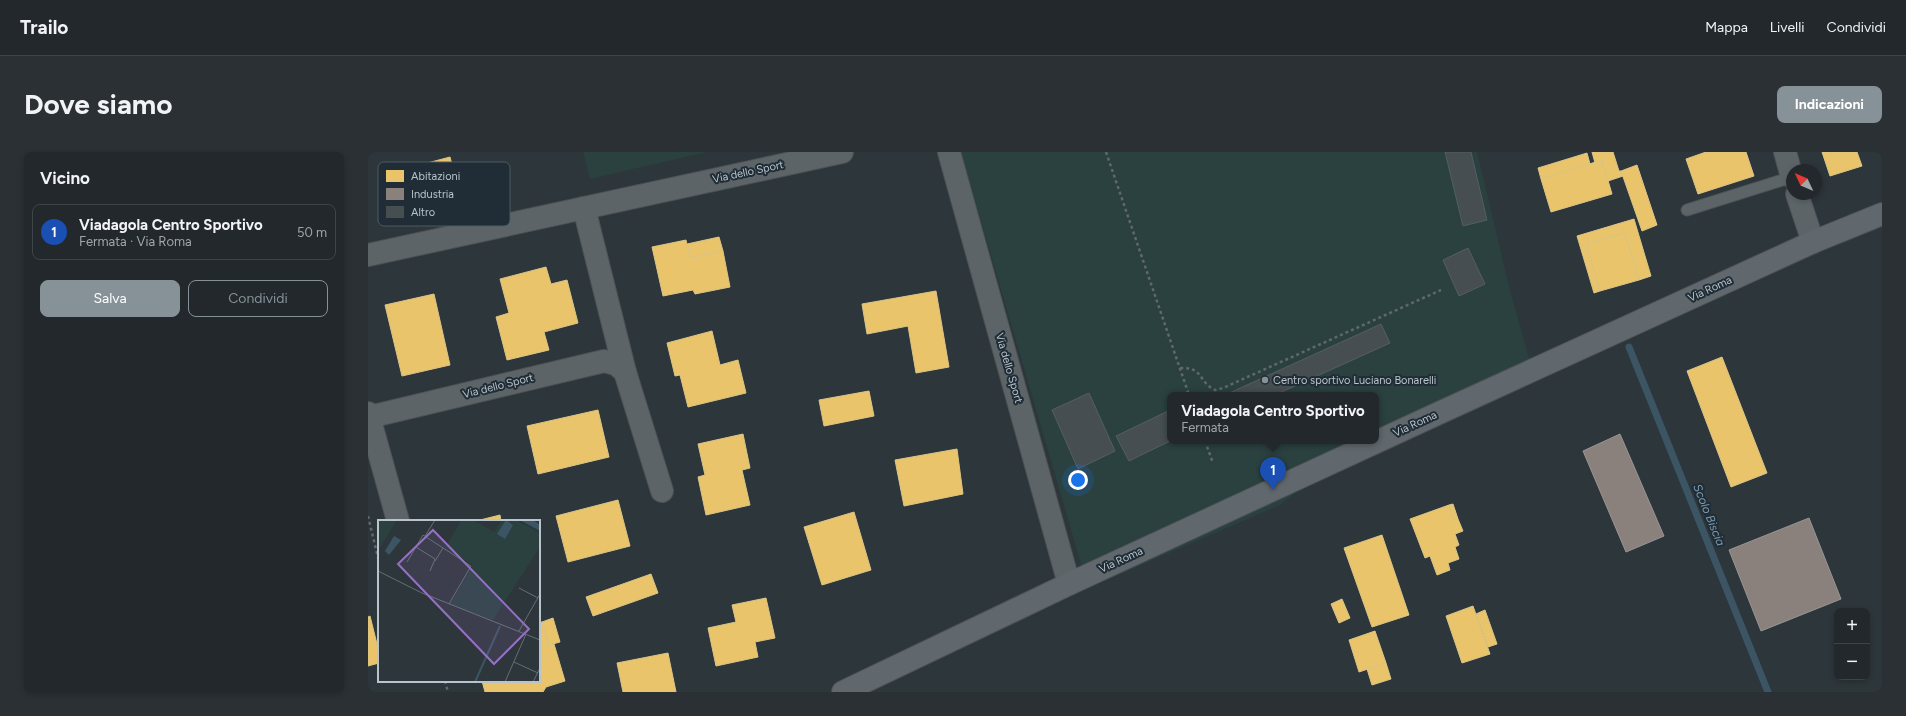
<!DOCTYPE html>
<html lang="it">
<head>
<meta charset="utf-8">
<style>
  body { margin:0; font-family:Figtree,sans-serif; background:#2a3034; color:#f1f3f6 }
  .controls { position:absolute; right:12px; bottom:12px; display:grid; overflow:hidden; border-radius:8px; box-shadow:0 2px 6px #0003 }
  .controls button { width:36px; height:36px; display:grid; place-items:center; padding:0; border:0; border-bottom:1px solid #3f4448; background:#22282c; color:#f1f3f6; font:20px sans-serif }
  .compass { position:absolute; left:1418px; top:12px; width:36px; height:36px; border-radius:50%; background:#22282c; box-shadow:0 2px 6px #0003; rotate:314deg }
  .you { position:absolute; left:710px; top:328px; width:14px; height:14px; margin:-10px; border:3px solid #fff; border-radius:50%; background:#1a73e8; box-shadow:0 0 0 6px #1a73e833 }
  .badge { display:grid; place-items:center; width:26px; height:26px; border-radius:50%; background:#879298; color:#fff; font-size:13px; font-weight:700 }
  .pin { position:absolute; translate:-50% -33px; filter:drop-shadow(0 1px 2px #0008) }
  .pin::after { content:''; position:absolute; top:21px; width:14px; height:12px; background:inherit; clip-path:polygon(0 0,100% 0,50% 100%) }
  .popup { position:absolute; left:799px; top:240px; width:212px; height:52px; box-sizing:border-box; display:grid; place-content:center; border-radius:8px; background:#22282c; filter:drop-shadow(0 1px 3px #0005); font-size:13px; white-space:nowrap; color:#a2a6a9 }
  .popup b { font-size:15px; color:#f1f3f6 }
  .popup::after { content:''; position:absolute; left:50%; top:100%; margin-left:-8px; border:8px solid transparent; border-top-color:#22282c }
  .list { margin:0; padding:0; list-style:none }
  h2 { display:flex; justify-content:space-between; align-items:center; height:52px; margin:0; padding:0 16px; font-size:17px }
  h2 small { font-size:13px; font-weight:400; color:#a2a6a9 }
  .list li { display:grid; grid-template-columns:26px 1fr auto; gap:12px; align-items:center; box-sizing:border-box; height:56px; margin:0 8px 8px; padding:0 8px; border:1px solid #3f4448; border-radius:8px }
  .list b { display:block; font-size:15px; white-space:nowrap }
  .list p { margin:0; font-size:13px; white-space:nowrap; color:#a2a6a9 }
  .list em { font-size:13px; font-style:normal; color:#a2a6a9 }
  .actions { display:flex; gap:8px; padding:12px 16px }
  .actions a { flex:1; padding:9px 0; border:1px solid #879298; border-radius:8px; text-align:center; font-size:14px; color:#879298 }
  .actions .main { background:#879298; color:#fff }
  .map { position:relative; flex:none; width:1514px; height:540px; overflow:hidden; border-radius:8px }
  header { display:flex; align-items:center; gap:24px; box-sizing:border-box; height:56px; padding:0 20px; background:#22282c; border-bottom:1px solid #3f4448 }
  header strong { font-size:19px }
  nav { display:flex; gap:22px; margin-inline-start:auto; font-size:14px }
  .intro { display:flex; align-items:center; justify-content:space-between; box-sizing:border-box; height:96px; padding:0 24px }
  h1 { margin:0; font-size:28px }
  .button { padding:10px 18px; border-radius:8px; background:#879298; color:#fff; font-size:14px; font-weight:700 }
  main { display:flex; gap:24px; padding:0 24px }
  aside { flex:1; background:#22282c; border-radius:8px; box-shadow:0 2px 6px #0003 }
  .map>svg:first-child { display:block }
  .green { fill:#2a413f; fill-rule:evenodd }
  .homes { fill:#e9c46a; stroke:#dac487 }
  .industry { fill:#8a817c; stroke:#989594 }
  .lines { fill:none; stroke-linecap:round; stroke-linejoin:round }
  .stream { stroke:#3c5564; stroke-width:7 }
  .building { fill:#464e51; stroke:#555e62 }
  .lane-casing { stroke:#4b5155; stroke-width:13 }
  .street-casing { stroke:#4b5155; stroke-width:24 }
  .secondary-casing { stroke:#4b5155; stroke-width:24 }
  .path { stroke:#60686b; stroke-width:2.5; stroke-dasharray:3 3; stroke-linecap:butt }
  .lane { stroke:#5d6468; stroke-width:11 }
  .street { stroke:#5d6468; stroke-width:22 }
  .secondary { stroke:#61686d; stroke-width:22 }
  .poi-dot { fill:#879298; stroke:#202d36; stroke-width:1.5 }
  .labels { text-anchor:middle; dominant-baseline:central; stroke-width:4; stroke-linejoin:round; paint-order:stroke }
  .street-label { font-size:11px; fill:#b8c3cb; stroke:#202d36 }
  .poi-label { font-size:11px; fill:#b8c3cb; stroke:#202d36; text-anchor:start }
  .water-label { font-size:12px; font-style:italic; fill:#7a99ac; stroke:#202d36 }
  .inset-river { fill:none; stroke:#3c5564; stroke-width:2 }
  .inset-road { fill:none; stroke:#656e74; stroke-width:1 }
  .view { fill:#9670c4; fill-opacity:0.15; stroke:#9670c4; stroke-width:2 }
  .inset-edge { fill:none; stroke:#b8c3cb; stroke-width:2 }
  .key { fill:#202d36; stroke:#4e5a63; stroke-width:1 }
  .key-label { font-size:11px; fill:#b8c3cb }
</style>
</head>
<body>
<header>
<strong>Trailo</strong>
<nav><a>Mappa</a><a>Livelli</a><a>Condividi</a></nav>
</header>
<div class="intro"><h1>Dove siamo</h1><a class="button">Indicazioni</a></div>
<main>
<aside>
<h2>Vicino<small></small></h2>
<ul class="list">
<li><span class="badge" style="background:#1a4fb4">1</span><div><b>Viadagola Centro Sportivo</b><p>Fermata · Via Roma</p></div><em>50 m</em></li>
</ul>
<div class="actions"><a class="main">Salva</a><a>Condividi</a></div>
</aside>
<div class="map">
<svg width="1514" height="540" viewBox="0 0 1514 540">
  <rect width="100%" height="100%" fill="#2d363a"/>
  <g class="green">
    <path d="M215 0H339L222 27Z"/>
    <path d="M593 0H1109L1142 138 1163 213 949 323 912 353 720 436ZM802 243H1008V289H802Z"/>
  </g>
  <g class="homes">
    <path d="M1224 0H1245L1251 19H1253L1255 24 1240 29 1234 8 1227 11Z"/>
    <path d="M1338 0H1378L1386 24 1330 42 1318 7Z"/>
    <path d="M1454 0H1489L1494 14 1462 24Z"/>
    <path d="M1219 1 1222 12 1173 27 1170 16Z"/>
    <path d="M82 5 95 55 31 72 18 22Z"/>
    <path d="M1234 8 1244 42 1183 60 1173 27Z"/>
    <path d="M1269 13 1289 73 1274 79 1253 19Z"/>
    <path d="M1266 67 1283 124 1271 128 1257 81 1218 92 1232 139 1226 141 1209 84Z"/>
    <path d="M1257 81 1271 128 1232 139 1218 92Z"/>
    <path d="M351 85 355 99 322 106 319 92Z"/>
    <path d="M318 88 322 106 355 99 362 135 327 142 325 138 295 144 284 95Z"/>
    <path d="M178 115 183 132 199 128 210 171 176 180 181 198 139 208 128 165 141 161 132 127Z"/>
    <path d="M568 139 581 215 548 221 540 174 499 182 494 152Z"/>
    <path d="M66 142 82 213 34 224 17 153Z"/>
    <path d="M344 179 352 213 370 208 378 241 320 255 312 223 307 224 299 191Z"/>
    <path d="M1354 205 1399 321 1363 335 1319 219Z"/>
    <path d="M501 239 506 264 456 274 451 248Z"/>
    <path d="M230 258 241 305 170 322 159 274Z"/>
    <path d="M375 282 382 316 374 318 382 353 338 363 330 325 337 323 330 292Z"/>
    <path d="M589 297 595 342 536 354 527 308Z"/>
    <path d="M250 348 262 394 200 410 188 364Z"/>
    <path d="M1085 352 1090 367 1086 368 1081 353Z"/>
    <path d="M1081 353 1086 368 1090 367 1095 379 1087 382 1091 393 1087 395 1091 407 1080 411 1082 418 1069 423 1062 404 1057 406 1042 367Z"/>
    <path d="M486 360 503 418 454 433 436 375Z"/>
    <path d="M132 363 133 369H108Z"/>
    <path d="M1014 383 1041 463 1004 475 976 396Z"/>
    <path d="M283 422 290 441 225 464 218 445Z"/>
    <path d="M398 446 407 486 387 490 390 505 348 514 340 476 368 470 364 453Z"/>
    <path d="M974 447 982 466 971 471 963 452Z"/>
    <path d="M1105 454 1122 502 1094 511 1078 464Z"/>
    <path d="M1117 458 1129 492 1120 495 1108 462Z"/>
    <path d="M2 464 11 500V511L0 514V465Z"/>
    <path d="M185 466 192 490 181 493 174 470Z"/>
    <path d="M171 470H174L181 493 186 492 197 529 178 535 175 540H117L114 529H171Z"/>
    <path d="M1007 479 1018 511 991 520 981 488Z"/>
    <path d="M300 501 308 540H255L249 511Z"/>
    <path d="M1018 511 1023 527 1004 533 999 517Z"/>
  </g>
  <g class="industry">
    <path d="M1252 282 1296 384 1258 400 1215 299Z"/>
    <path d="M1441 366 1473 447 1393 479 1361 398Z"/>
  </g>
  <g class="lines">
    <path class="stream" d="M1261 195 1400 540"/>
  </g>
  <g class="building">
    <path d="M1077 0H1103L1119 68 1095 74Z"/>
    <path d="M1100 96 1117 132 1091 144 1075 108Z"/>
    <path d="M1013 172 1022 191 907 243H857Z"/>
    <path d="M721 241 747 299 710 317 684 258Z"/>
    <path d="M800 259 802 263V289L761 309 748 284Z"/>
  </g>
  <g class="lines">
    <defs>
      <path id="lane" d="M1319 58 1424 25"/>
      <g id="street">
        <path d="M581 0 701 432"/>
        <path d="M1417 0 1424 25"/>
        <path d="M1429 42 1445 90"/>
        <path d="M216 56 257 220"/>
        <path d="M0 103 474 0"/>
        <path d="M0 261 30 369"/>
        <path d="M1 265 236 209 248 212 257 220 294 339"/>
      </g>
      <path id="secondary" d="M475 540 701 432 1071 261 1445 90 1514 62"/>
    </defs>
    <use href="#lane" class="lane-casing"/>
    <use href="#street" class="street-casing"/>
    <use href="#secondary" class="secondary-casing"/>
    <g class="path">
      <path d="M738 0 821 243"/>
      <path d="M812 216C836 215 830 230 847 238L855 236 1073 138"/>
      <path d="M837 289 845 311"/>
      <path d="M0 364 11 410"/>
      <path d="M77 529 80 540"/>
    </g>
    <use href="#lane" class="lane"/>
    <use href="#street" class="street"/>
    <use href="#secondary" class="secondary"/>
  </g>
  <circle class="poi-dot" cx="897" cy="228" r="4"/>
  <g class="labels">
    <g class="street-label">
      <text transform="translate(380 20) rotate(-12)">Via dello Sport</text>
      <text transform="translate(1342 137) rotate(-25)">Via Roma</text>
      <text transform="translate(641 216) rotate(74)">Via dello Sport</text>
      <text transform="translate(130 234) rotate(-14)">Via dello Sport</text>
      <text transform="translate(1047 272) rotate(-25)">Via Roma</text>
      <text transform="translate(753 408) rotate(-25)">Via Roma</text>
    </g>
    <g class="poi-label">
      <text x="905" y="228">Centro sportivo Luciano Bonarelli</text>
    </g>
    <g class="water-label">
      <text transform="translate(1341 363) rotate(68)">Scolo Biscia</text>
    </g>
  </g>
  <g transform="translate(10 368)">
    <rect width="162" height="162" fill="#2d363a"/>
    <path d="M0 0H19L0 31ZM83 0H95L116 12 124 0H138L162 13V27L115 100 72 85 95 45 68 27Z" fill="#2a413f"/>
    <path d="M128 0 135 5 127 19 119 14ZM142 0H155L162 5V11ZM16 16 23 20 11 35 7 31Z" fill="#3c5564"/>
    <path class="inset-river" d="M97 162 122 106"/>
    <path class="inset-road" d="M47 16 57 0M38 27 57 39 52 51M57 41 65 28M29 42 45 15 93 46 71 84M0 51 44 73 162 120M141 68 160 78M141 111 162 74M136 142 160 153M127 162 148 114M155 162 162 148"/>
    <path class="view" d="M55 10 151 109 116 144 20 44Z"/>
    <rect width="162" height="162" class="inset-edge"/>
  </g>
  <rect x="10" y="10" width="132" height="64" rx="6" class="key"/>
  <rect x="18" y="18" width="18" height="12" fill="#e9c46a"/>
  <rect x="18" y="36" width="18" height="12" fill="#8a817c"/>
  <rect x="18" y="54" width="18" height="12" fill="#464e51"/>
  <g class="key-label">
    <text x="43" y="28">Abitazioni</text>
    <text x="43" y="46">Industria</text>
    <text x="43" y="64">Altro</text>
  </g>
</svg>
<div class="controls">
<button>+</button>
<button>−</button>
</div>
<svg class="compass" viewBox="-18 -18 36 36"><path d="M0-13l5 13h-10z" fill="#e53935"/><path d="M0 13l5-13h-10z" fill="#a2a6a9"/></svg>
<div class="you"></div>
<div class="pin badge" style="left:905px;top:338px;background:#1a4fb4">1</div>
<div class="popup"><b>Viadagola Centro Sportivo</b>Fermata</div>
</div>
</main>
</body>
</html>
